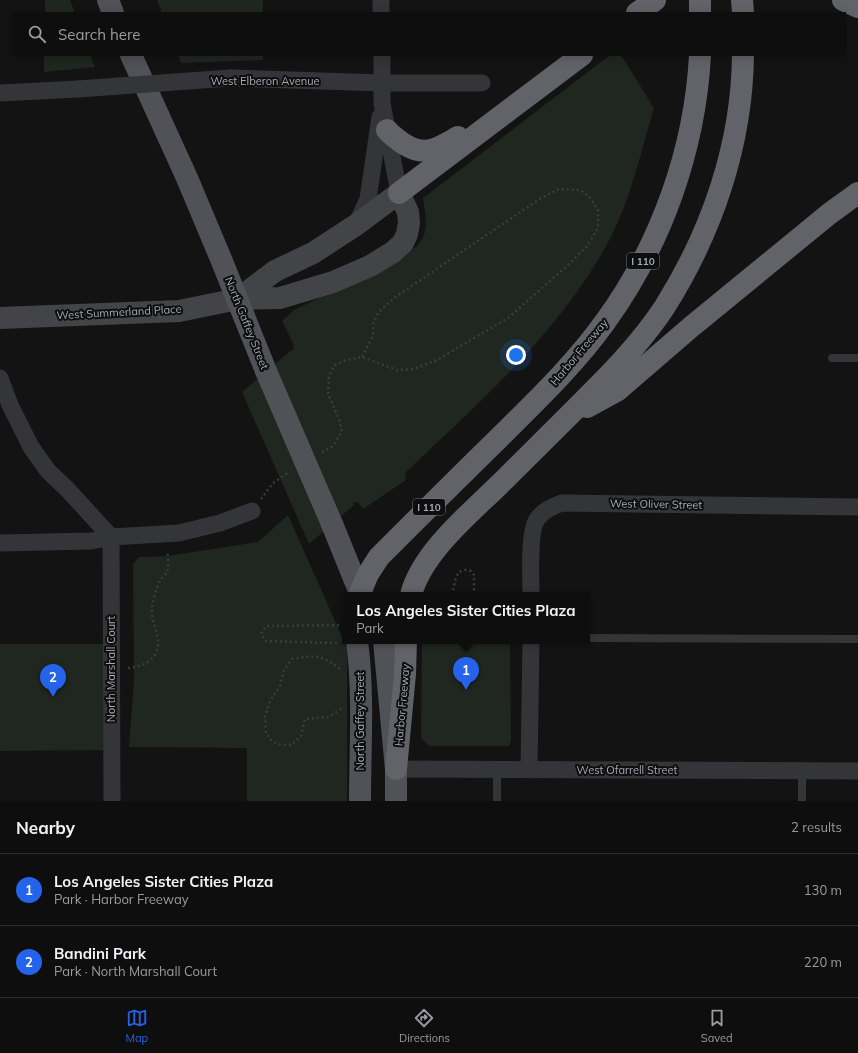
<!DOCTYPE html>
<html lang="en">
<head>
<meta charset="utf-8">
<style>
  body { margin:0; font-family:Mulish,sans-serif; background:#171718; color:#f1f3f6 }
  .you { position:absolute; left:516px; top:355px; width:14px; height:14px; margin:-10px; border:3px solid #fff; border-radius:50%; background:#1a73e8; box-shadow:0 0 0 6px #1a73e833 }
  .badge { display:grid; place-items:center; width:26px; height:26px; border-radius:50%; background:#2563eb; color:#fff; font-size:13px; font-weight:700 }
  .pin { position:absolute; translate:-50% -33px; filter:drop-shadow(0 1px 2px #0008) }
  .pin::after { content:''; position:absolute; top:21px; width:14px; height:12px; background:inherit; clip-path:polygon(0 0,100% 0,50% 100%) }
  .popup { position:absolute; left:342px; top:592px; width:248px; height:52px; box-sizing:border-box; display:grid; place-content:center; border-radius:0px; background:#0e0e0f; filter:drop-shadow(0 1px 3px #0005); font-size:13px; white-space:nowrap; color:#9b9c9e }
  .popup b { font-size:15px; color:#f1f3f6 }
  .popup::after { content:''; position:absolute; left:50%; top:100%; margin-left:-8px; border:8px solid transparent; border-top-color:#0e0e0f }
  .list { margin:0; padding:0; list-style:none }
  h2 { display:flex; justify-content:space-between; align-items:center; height:52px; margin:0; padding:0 16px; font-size:17px }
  h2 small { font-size:13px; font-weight:400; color:#9b9c9e }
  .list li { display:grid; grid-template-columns:26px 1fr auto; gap:12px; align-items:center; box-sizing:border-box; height:72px; padding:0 16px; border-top:1px solid #2e2e2f }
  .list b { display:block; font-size:15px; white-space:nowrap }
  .list p { margin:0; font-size:13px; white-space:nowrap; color:#9b9c9e }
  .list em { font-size:13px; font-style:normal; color:#9b9c9e }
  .icon { flex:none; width:22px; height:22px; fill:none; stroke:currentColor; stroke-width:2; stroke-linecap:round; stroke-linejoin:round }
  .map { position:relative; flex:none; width:858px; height:801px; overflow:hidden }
  .search { position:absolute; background:#0e0e0f; box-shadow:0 2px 10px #0003; left:12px; right:12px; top:12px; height:44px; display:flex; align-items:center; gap:10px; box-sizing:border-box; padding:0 14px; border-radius:0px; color:#9b9c9e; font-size:15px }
  .sheet { height:196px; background:#0e0e0f }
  nav { display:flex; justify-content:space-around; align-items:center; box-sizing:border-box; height:56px; border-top:1px solid #2e2e2f; background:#0e0e0f; font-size:11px; color:#9b9c9e }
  nav a { display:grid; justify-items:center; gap:2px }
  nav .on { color:#2563eb }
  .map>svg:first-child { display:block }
  .green { fill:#202620 }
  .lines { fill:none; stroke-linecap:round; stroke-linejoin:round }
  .path { stroke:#3a3c40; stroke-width:2.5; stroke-dasharray:2 3; stroke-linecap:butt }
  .lane { stroke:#343539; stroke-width:8 }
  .street { stroke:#343539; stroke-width:17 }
  .secondary { stroke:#434448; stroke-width:22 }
  .primary { stroke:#515257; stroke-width:22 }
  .highway { stroke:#616369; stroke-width:22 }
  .street-bridge { stroke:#343539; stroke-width:17 }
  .primary-bridge { stroke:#515257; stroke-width:22 }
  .labels { text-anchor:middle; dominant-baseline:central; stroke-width:4; stroke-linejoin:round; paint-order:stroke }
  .shield { fill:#0e0e0f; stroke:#787b82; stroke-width:1 }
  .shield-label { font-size:10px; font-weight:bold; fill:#a6aab3 }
  .street-label { font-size:11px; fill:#a6aab3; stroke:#0e0e0f }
</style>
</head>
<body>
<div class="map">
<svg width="858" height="801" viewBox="0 0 858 801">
  <rect width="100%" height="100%" fill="#131314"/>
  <g class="green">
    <path d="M45 0H70L75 13H45Z"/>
    <path d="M157 0H263V13H162Z"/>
    <path d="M44 55H90L95 67 44 72Z"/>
    <path d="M178 55H263V60L181 63Z"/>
    <path d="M610 55H621L654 108C641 152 631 197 611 237 562 331 479 402 405 473L406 480 363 509 359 503 353 502 354 505 309 544 242 392 289 352 293 350 294 345 282 321 294 310 401 259C429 238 428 232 423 198Z"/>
    <path d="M288 515 347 648V801H247V748L129 747 134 679 133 564 139 557 168 556 258 542Z"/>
    <path d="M422 641 510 642 511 741 509 746H429L421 738Z"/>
    <path d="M0 644H106V750L0 751Z"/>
  </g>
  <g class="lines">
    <g class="path">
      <path d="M322 452 333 446 342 432 339 419 328 394 329 376 335 365 346 360 362 357 397 370 413 369 437 360 508 318 567 266 587 246 598 228V210L589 196 580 190 559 189 541 198 394 298 378 313 373 324V336L362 357"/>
      <path d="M261 499 273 483 289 472"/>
      <path d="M452 595 456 577 459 572 465 570 471 571 474 575V595"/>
      <path d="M337 643 266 641 261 634 266 626 345 625"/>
      <path d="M128 668C139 667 150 664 156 653 163 637 150 623 152 608 153 599 156 589 160 581 161 578 166 575 167 572 169 566 168 557 167 551"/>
      <path d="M340 669C319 654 317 655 292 659L284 670 280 686 270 701 265 716 266 733 272 741 281 745H291L301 736 305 719 329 717 342 708"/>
    </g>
    <g class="lane">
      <path d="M832 358H858"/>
      <path d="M587 638 858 639"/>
      <path d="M497 801V770"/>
      <path d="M802 801V771"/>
    </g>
    <g class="street">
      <path d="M381 0V13"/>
      <path d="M382 55V103L399 193"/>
      <path d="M230 78 382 83H482"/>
      <path d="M0 93 78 89"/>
      <path d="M356 225 368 199 380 117"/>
      <path d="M0 378 10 405 31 447 48 471 68 490 111 537 179 533 220 523 252 511"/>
      <path d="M0 543 91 541 111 537 112 801"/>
      <path d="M531 595C531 578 528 529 538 518 544 510 552 507 562 503L858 507"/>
      <path d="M396 769 858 771"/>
      <path d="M529 770 531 641"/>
    </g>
    <path class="secondary" d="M0 318 179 311 238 299 280 298 333 282 370 266 393 252 403 243 407 234 409 223 408 212 399 193 356 225 313 253 275 271 238 299"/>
    <g class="primary">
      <path d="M108 0 113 13"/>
      <path d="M131 55 187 178 221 259 266 371"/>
      <path d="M332 524 360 593 362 595"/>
      <path d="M357 641C364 694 360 748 360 801"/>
      <path d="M384 641 396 769V801"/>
    </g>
    <g class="highway">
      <path d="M700 0V13"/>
      <path d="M742 0 743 13"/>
      <path d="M843 0 858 7"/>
      <path d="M637 13 655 0"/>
      <path d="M387 130C392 136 397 139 404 144 426 158 438 148 458 137"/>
      <path d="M399 193 582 55"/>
      <path d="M587 407 618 390 691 327 829 214 858 193"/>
      <path d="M360 593 368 574 379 557C419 517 459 477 499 438 536 401 575 364 605 322 661 245 695 150 700 55"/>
      <path d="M411 595C421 554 469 514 499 485 535 449 572 413 608 376 628 355 648 332 664 308 712 232 742 145 743 55"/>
      <path d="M396 769 405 674 406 641"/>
    </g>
    <path class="street-bridge" d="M78 89 230 78"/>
    <path class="primary-bridge" d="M266 371 332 524"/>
  </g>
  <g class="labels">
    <g class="shield">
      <rect x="627" y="253" width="32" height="16" rx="3"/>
      <rect x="413" y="499" width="32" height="16" rx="3"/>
    </g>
    <g class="shield-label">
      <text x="643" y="261">I 110</text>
      <text x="429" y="507">I 110</text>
    </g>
    <g class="street-label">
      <text x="265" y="81">West Elberon Avenue</text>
      <text transform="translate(119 312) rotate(-3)">West Summerland Place</text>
      <text transform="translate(247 323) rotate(68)">North Gaffey Street</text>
      <text transform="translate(579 352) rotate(-50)">Harbor Freeway</text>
      <text transform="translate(656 504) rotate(1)">West Oliver Street</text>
      <text transform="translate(111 669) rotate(-90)">North Marshall Court</text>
      <text transform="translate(402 705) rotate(-85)">Harbor Freeway</text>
      <text transform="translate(360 721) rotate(-90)">North Gaffey Street</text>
      <text x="627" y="770">West Ofarrell Street</text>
    </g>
  </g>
</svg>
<div class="you"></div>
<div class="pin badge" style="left:466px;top:690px">1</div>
<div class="popup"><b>Los Angeles Sister Cities Plaza</b>Park</div>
<div class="pin badge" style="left:53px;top:697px">2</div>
<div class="search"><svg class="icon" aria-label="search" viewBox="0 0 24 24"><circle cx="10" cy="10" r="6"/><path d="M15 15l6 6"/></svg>Search here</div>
</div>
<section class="sheet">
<h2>Nearby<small>2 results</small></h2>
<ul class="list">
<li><span class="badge">1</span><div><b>Los Angeles Sister Cities Plaza</b><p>Park · Harbor Freeway</p></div><em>130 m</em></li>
<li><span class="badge">2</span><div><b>Bandini Park</b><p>Park · North Marshall Court</p></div><em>220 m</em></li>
</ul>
</section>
<nav>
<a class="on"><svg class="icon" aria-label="map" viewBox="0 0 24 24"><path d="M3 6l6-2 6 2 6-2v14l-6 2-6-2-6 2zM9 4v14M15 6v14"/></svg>Map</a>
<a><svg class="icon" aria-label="directions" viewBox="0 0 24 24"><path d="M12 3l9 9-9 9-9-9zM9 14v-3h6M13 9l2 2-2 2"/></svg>Directions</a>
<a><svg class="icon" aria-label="saved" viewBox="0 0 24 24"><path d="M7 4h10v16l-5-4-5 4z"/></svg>Saved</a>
</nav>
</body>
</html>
